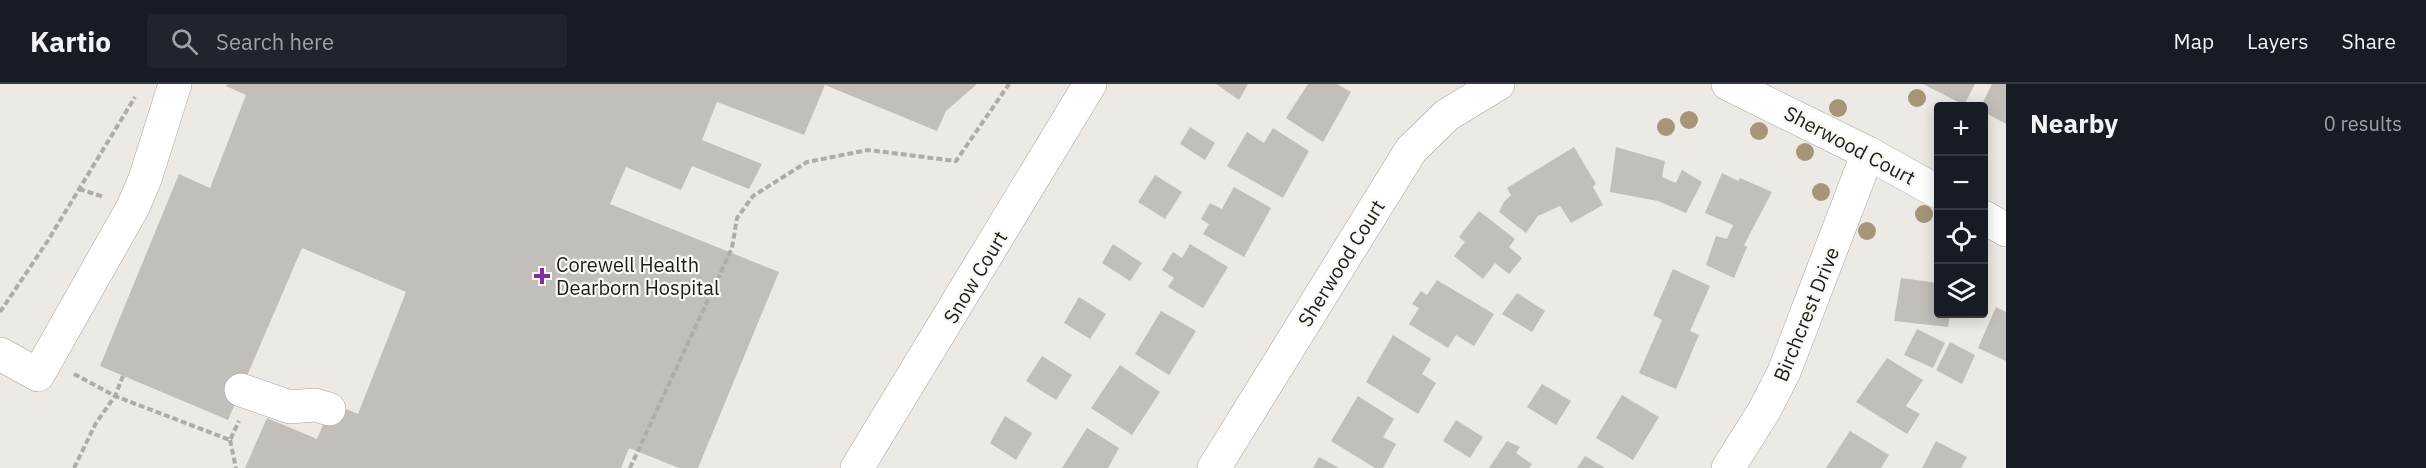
<!DOCTYPE html>
<html lang="en">
<head>
<meta charset="utf-8">
<style>
  body { margin:0; font-family:"IBM Plex Sans",sans-serif; background:#20242c; color:#f1f3f6 }
  .controls { position:absolute; right:18px; top:18px; display:grid; overflow:hidden; border-radius:6px; box-shadow:0 3px 15px #0003 }
  .controls button { width:54px; height:54px; display:grid; place-items:center; padding:0; border:0; border-bottom:2px solid #363941; background:#171b24; color:#f1f3f6; font:30px sans-serif }
  .list { margin:0; padding:0; list-style:none }
  h2 { display:flex; justify-content:space-between; align-items:center; height:78px; margin:0; padding:0 24px; font-size:26px }
  h2 small { font-size:20px; font-weight:400; color:#9ea1a6 }
  .icon { flex:none; width:33px; height:33px; fill:none; stroke:currentColor; stroke-width:2; stroke-linecap:round; stroke-linejoin:round }
  .map { position:relative; flex:none; width:2006px; height:384px; overflow:hidden }
  header { display:flex; align-items:center; gap:36px; box-sizing:border-box; height:84px; padding:0 30px; background:#171b24; border-bottom:2px solid #363941 }
  header strong { font-size:28px }
  nav { display:flex; gap:33px; margin-inline-start:auto; font-size:21px }
  .search { width:420px; height:54px; background:#20242c; display:flex; align-items:center; gap:15px; box-sizing:border-box; padding:0 21px; border-radius:6px; color:#9ea1a6; font-size:22px }
  main { display:flex }
  aside { flex:1; background:#171b24 }
  .map>svg:first-child { display:block }
  .building { fill:#c2bfba }
  .lines { fill:none; stroke-linecap:round; stroke-linejoin:round }
  .minor-casing { stroke:#a6a39e; stroke-width:34 }
  .path { stroke:#aeaca8; stroke-width:4; stroke-dasharray:6 3; stroke-linecap:butt }
  .minor { stroke:#fff; stroke-width:33 }
  .tree { fill:#a69677 }
  .poi-dot { fill:#812f9e; stroke:#fbf8f3; stroke-width:2 }
  .labels { text-anchor:middle; dominant-baseline:central; stroke-width:4.5; stroke-linejoin:round; paint-order:stroke }
  .street-label { font-size:20px; fill:#1d1c1a; stroke:#fbf8f3 }
  .poi-label { font-size:20px; fill:#1d1c1a; stroke:#fbf8f3; text-anchor:start }
</style>
</head>
<body>
<header>
<strong>Kartio</strong>
<div class="search"><svg class="icon" aria-label="search" viewBox="0 0 24 24"><circle cx="10" cy="10" r="6"/><path d="M15 15l6 6"/></svg>Search here</div>
<nav><a>Map</a><a>Layers</a><a>Share</a></nav>
</header>
<main>
<div class="map">
<svg width="2006" height="384" viewBox="0 0 2006 384">
  <rect width="100%" height="100%" fill="#edeae5"/>
  <g class="building">
    <path d="M227 0H977L946 27 937 47 825 1 804 51 717 18 702 56 762 80 749 105 692 82 681 106 626 83 610 120 779 188 698 384H679L629 364 621 384H245L267 334 317 355 332 319 358 330 406 208 302 164 228 336 100 282 179 90 210 104 246 11 226 2Z"/>
    <path d="M1216 0H1248L1239 16Z"/>
    <path d="M1308 0H1337L1351 8 1323 58 1286 34Z"/>
    <path d="M1923 0H1975L1964 21Z"/>
    <path d="M1992 0H2006V40L1984 28V22H1981Z"/>
    <path d="M1190 43 1215 59 1205 76 1180 60Z"/>
    <path d="M1273 44 1309 67 1283 114 1227 82 1247 48 1264 59Z"/>
    <path d="M1574 63 1596 100 1593 103 1603 121 1571 139 1560 122 1538 132 1526 149 1499 128 1504 118 1511 111 1507 104Z"/>
    <path d="M1616 63 1665 77 1662 93 1676 99 1682 86 1702 98 1686 129 1658 117 1610 108Z"/>
    <path d="M1722 89 1738 97 1740 94 1772 108 1744 161 1747 163 1734 194 1706 181 1716 152 1727 155 1733 141 1705 129Z"/>
    <path d="M1155 91 1182 108 1165 135 1138 118Z"/>
    <path d="M1234 103 1271 124 1244 173 1203 150 1209 140 1201 135 1210 119 1222 125Z"/>
    <path d="M1479 127 1515 155 1509 163 1522 174 1509 190 1495 179 1483 195 1454 172 1465 158 1459 153Z"/>
    <path d="M1113 160 1142 179 1130 197 1102 179Z"/>
    <path d="M1190 160 1228 183 1203 224 1168 203 1174 194 1162 186 1173 168 1182 174Z"/>
    <path d="M1673 185 1710 202 1690 247 1699 251 1676 305 1639 289 1662 236 1653 231Z"/>
    <path d="M1901 194 1938 199V230H1950L1948 243 1894 237Z"/>
    <path d="M1437 196 1494 230 1474 262 1456 251 1448 264 1409 240 1419 224 1412 220 1421 207 1427 211Z"/>
    <path d="M1517 209 1545 227 1532 248 1502 230Z"/>
    <path d="M1079 213 1106 230 1090 255 1064 239Z"/>
    <path d="M1996 223 2006 228V277L1978 264Z"/>
    <path d="M1161 227 1196 247 1169 291 1135 270Z"/>
    <path d="M1917 245 1945 259 1933 284 1904 271Z"/>
    <path d="M1393 251 1431 275 1422 290 1436 299 1418 330 1366 298Z"/>
    <path d="M1950 258 1975 271 1962 300 1936 286Z"/>
    <path d="M1042 272 1072 291 1056 316 1026 297Z"/>
    <path d="M1887 274 1923 296 1906 322 1920 330 1907 350 1856 318Z"/>
    <path d="M1120 281 1160 308 1132 351 1091 324Z"/>
    <path d="M1542 300 1571 317 1556 341 1527 323Z"/>
    <path d="M1622 311 1659 333 1633 376 1596 354Z"/>
    <path d="M1358 312 1394 335 1383 353 1396 360 1383 384H1375L1331 357Z"/>
    <path d="M1005 332 1032 349 1016 376 990 359Z"/>
    <path d="M1456 336 1483 353 1470 374 1443 357Z"/>
    <path d="M1087 344 1119 364 1108 384H1062Z"/>
    <path d="M1850 347 1889 371 1881 384H1826Z"/>
    <path d="M1507 357 1520 363 1516 369 1532 380 1529 384H1489Z"/>
    <path d="M1936 357 1967 373 1961 384H1922Z"/>
    <path d="M1585 372 1605 384H1577Z"/>
    <path d="M1319 373 1339 384H1313Z"/>
  </g>
  <g class="lines">
    <defs>
      <g id="minor">
        <path d="M1728 0 1868 69 1938 108"/>
        <path d="M1984 133 2006 146"/>
        <path d="M0 270 38 291 133 123 145 95 175 0"/>
        <path d="M241 306 290 323 315 321 329 325"/>
        <path d="M857 384 1090 0"/>
        <path d="M1214 384 1411 66 1447 31 1498 0"/>
        <path d="M1728 384 1764 327 1784 288 1868 69"/>
      </g>
    </defs>
    <use href="#minor" class="minor-casing"/>
    <g class="path">
      <path d="M79 105 104 113"/>
      <path d="M0 228 47 158 135 13"/>
      <path d="M74 290 115 312 230 356 239 337"/>
      <path d="M230 356 236 384"/>
      <path d="M74 384 96 339 115 312 123 292"/>
      <path d="M630 384 732 164 737 134 753 112 807 78 868 66 956 77 1009 0"/>
    </g>
    <use href="#minor" class="minor"/>
  </g>
  <g class="tree">
    <circle cx="1917" cy="14" r="9"/>
    <circle cx="1838" cy="24" r="9"/>
    <circle cx="1689" cy="36" r="9"/>
    <circle cx="1666" cy="43" r="9"/>
    <circle cx="1759" cy="47" r="9"/>
    <circle cx="1805" cy="68" r="9"/>
    <circle cx="1821" cy="108" r="9"/>
    <circle cx="1924" cy="130" r="9"/>
    <circle cx="1867" cy="147" r="9"/>
  </g>
  <path class="poi-dot" d="M539 183h6v6h6v6h-6v6h-6v-6h-6v-6h6z"/>
  <g class="labels">
    <g class="street-label">
      <text transform="translate(1850 61) rotate(28)">Sherwood Court</text>
      <text transform="translate(1341 179) rotate(-58)">Sherwood Court</text>
      <text transform="translate(975 193) rotate(-59)">Snow Court</text>
      <text transform="translate(1806 230) rotate(-68)">Birchcrest Drive</text>
    </g>
    <g class="poi-label">
      <text x="556" y="180">Corewell Health<tspan x="556" dy="23">Dearborn Hospital</tspan></text>
    </g>
  </g>
</svg>
<div class="controls">
<button>+</button>
<button>−</button>
<button><svg class="icon" aria-label="locate" viewBox="0 0 24 24"><circle cx="12" cy="12" r="6"/><path d="M12 2v4M12 18v4M2 12h4M18 12h4"/></svg></button>
<button><svg class="icon" aria-label="layers" viewBox="0 0 24 24"><path d="M12 4l9 5-9 5-9-5zM3 14l9 5 9-5"/></svg></button>
</div>
</div>
<aside>
<h2>Nearby<small>0 results</small></h2>
<ul class="list">
</ul>
</aside>
</main>
</body>
</html>
